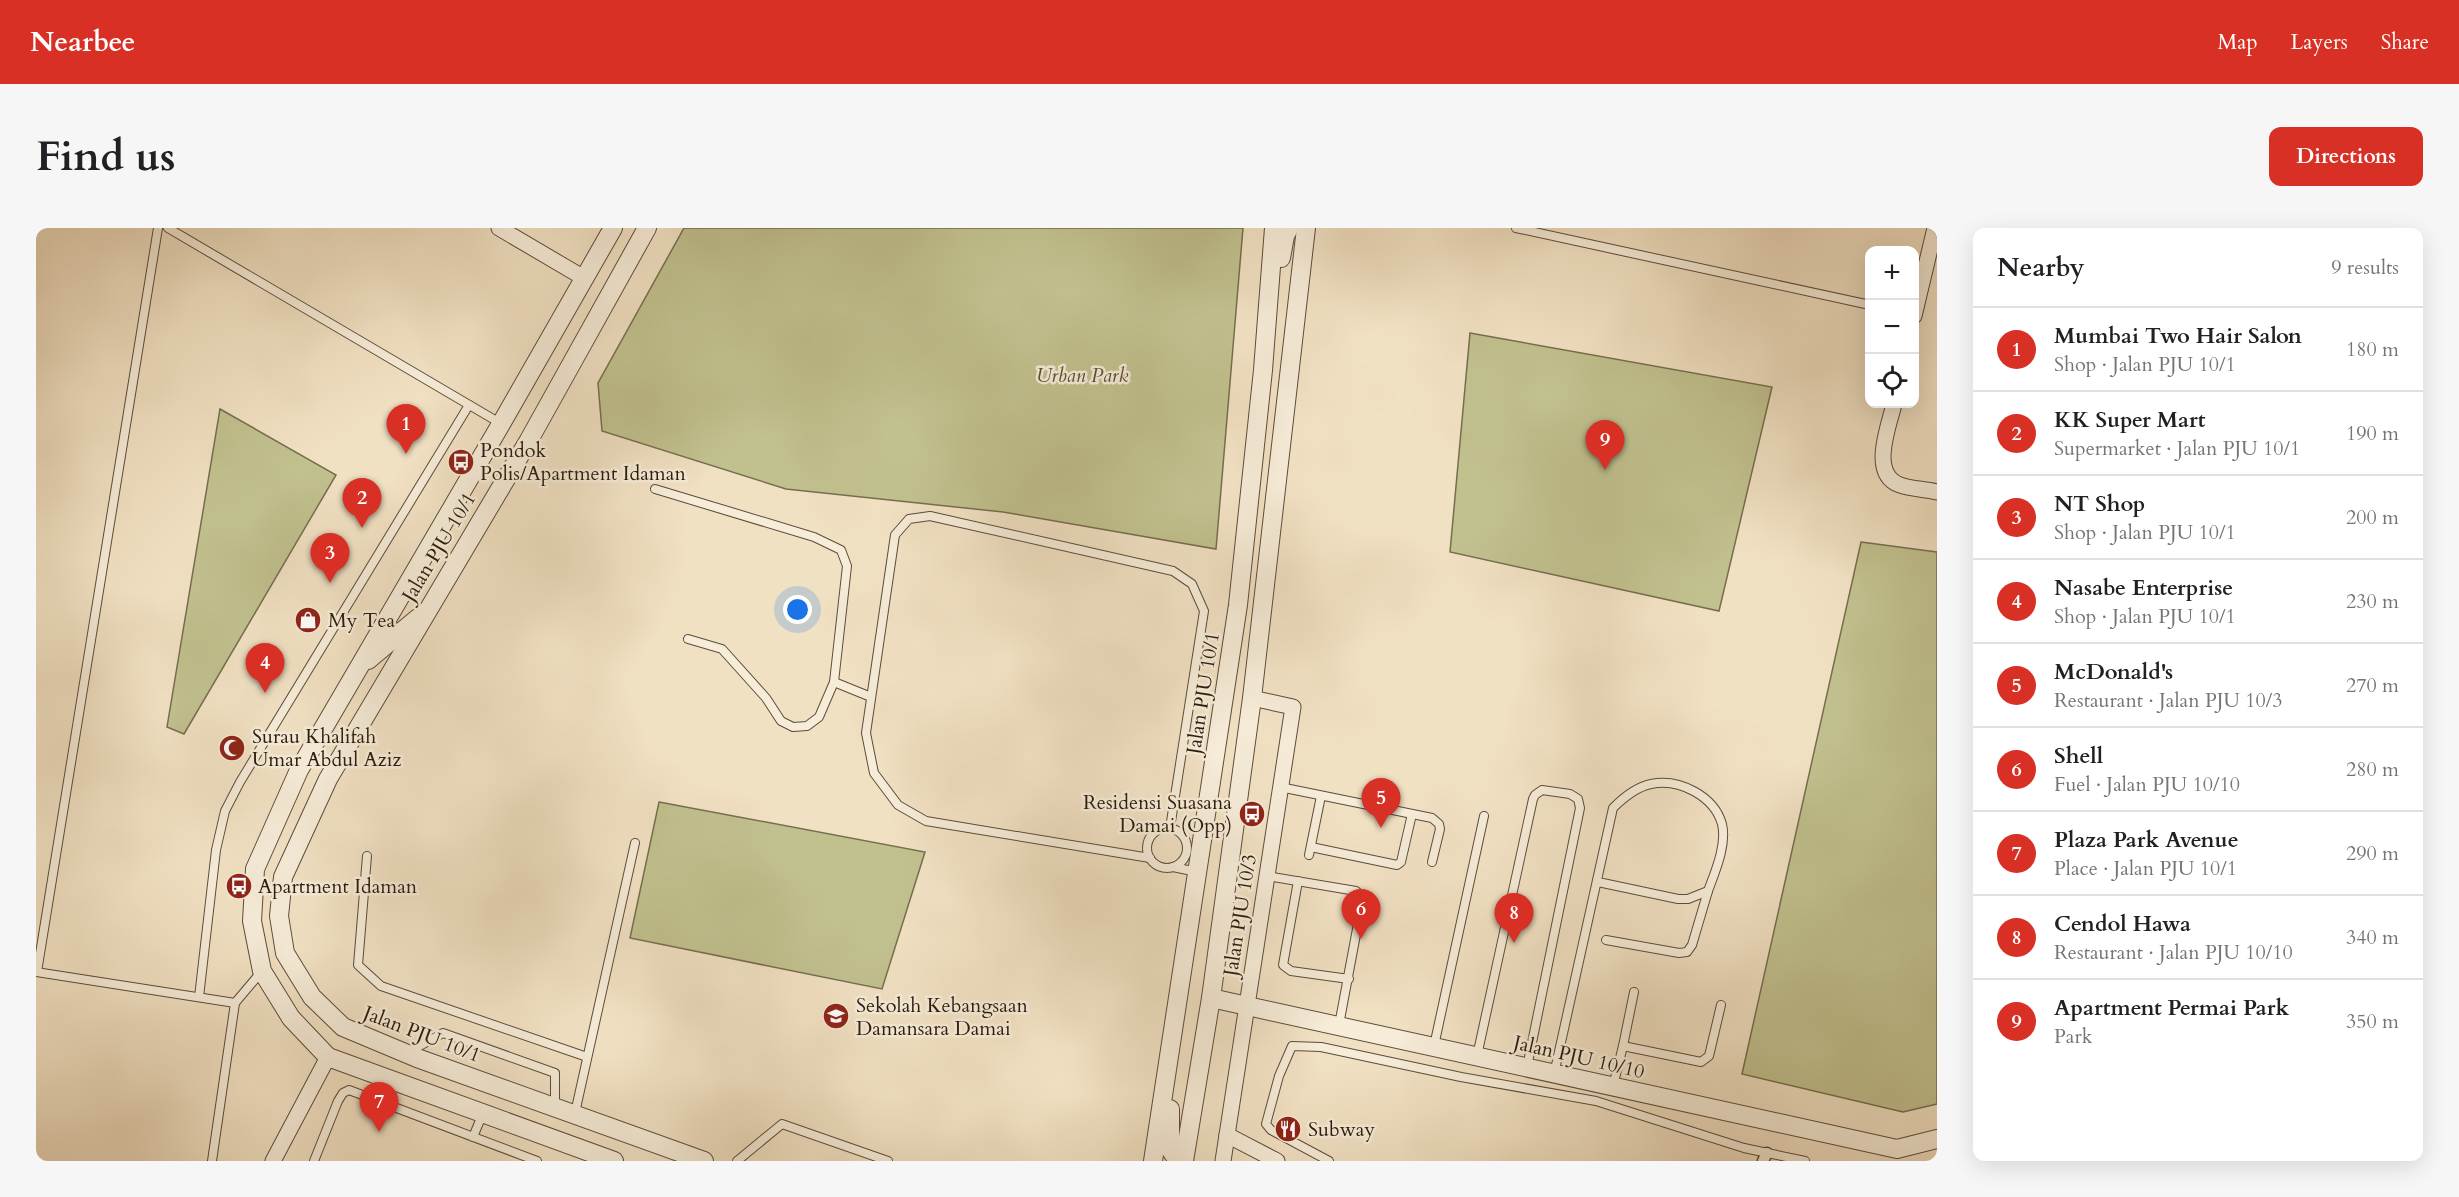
<!DOCTYPE html>
<html lang="en">
<head>
<meta charset="utf-8">
<style>
  body { margin:0; font-family:Cardo,serif; background:#f6f6f6; color:#202124 }
  .controls { position:absolute; right:18px; top:18px; display:grid; overflow:hidden; border-radius:12px; box-shadow:0 6px 24px #0002 }
  .controls button { width:54px; height:54px; display:grid; place-items:center; padding:0; border:0; border-bottom:2px solid #e0e0e0; background:#fff; color:#202124; font:30px sans-serif }
  .you { position:absolute; left:762px; top:382px; width:21px; height:21px; margin:-15px; border:4px solid #fff; border-radius:50%; background:#1a73e8; box-shadow:0 0 0 9px #1a73e833 }
  .badge { display:grid; place-items:center; width:39px; height:39px; border-radius:50%; background:#d93025; color:#fff; font-size:20px; font-weight:700 }
  .pin { position:absolute; translate:-50% -50px; filter:drop-shadow(0 2px 3px #0008) }
  .pin::after { content:''; position:absolute; top:32px; width:21px; height:18px; background:inherit; clip-path:polygon(0 0,100% 0,50% 100%) }
  .list { margin:0; padding:0; list-style:none }
  h2 { display:flex; justify-content:space-between; align-items:center; height:78px; margin:0; padding:0 24px; font-size:26px }
  h2 small { font-size:20px; font-weight:400; color:#757577 }
  .list li { display:grid; grid-template-columns:39px 1fr auto; gap:18px; align-items:center; box-sizing:border-box; height:84px; padding:0 24px; border-top:2px solid #e0e0e0 }
  .list b { display:block; font-size:22px; white-space:nowrap }
  .list p { margin:0; font-size:20px; white-space:nowrap; color:#757577 }
  .list em { font-size:20px; font-style:normal; color:#757577 }
  .icon { flex:none; width:33px; height:33px; fill:none; stroke:currentColor; stroke-width:2; stroke-linecap:round; stroke-linejoin:round }
  .map { position:relative; flex:none; width:1901px; height:933px; overflow:hidden; border-radius:12px }
  header { display:flex; align-items:center; gap:36px; box-sizing:border-box; height:84px; padding:0 30px; background:#d93025; color:#fff }
  header strong { font-size:28px }
  nav { display:flex; gap:33px; margin-inline-start:auto; font-size:21px }
  .intro { display:flex; align-items:center; justify-content:space-between; box-sizing:border-box; height:144px; padding:0 36px }
  h1 { margin:0; font-size:42px }
  .button { padding:15px 27px; border-radius:12px; background:#d93025; color:#fff; font-size:21px; font-weight:700 }
  main { display:flex; gap:36px; padding:0 36px }
  aside { flex:1; background:#fff; border-radius:12px; box-shadow:0 6px 24px #0002 }
  .map>svg:first-child { display:block }
  .green { fill:#c1c18f; stroke:#766e4e; stroke-width:1.5 }
  .lines { fill:none; stroke-linecap:round; stroke-linejoin:round }
  .service-casing { stroke:#5c4c3b; stroke-width:10 }
  .pedestrian-casing { stroke:#5c4c3b; stroke-width:13 }
  .minor-casing { stroke:#5c4c3b; stroke-width:17 }
  .tertiary-casing { stroke:#5c4c3b; stroke-width:20 }
  .service { stroke:#f6ecd8; stroke-width:8 }
  .pedestrian { stroke:#f6ecd8; stroke-width:10 }
  .minor { stroke:#f6ecd8; stroke-width:15 }
  .tertiary { stroke:#f6ecd8; stroke-width:18 }
  .labels { text-anchor:middle; dominant-baseline:central; stroke-width:5; stroke-linejoin:round; paint-order:stroke }
  .park-label { font-size:20px; font-style:italic; fill:#584d35; stroke:#f6ecd8 }
  .poi-label { font-size:20px; fill:#2b1b0e; stroke:#f6ecd8; text-anchor:start }
  .street-label { font-size:20px; fill:#2b1b0e; stroke:#f6ecd8 }
</style>
</head>
<body>
<header>
<strong>Nearbee</strong>
<nav><a>Map</a><a>Layers</a><a>Share</a></nav>
</header>
<div class="intro"><h1>Find us</h1><a class="button">Directions</a></div>
<main>
<div class="map">
<svg width="1901" height="933" viewBox="0 0 1901 933">
  <rect width="100%" height="100%" fill="#f1e1c3"/>
  <filter id="stains"><feTurbulence type="fractalNoise" baseFrequency=".00333" numOctaves="4"/><feColorMatrix values="0 0 0 0 .2 0 0 0 0 .09 0 0 0 0 .02 0 0 0 .5 -.17"/></filter>
  <radialGradient id="worn" r=".72"><stop offset=".6" stop-color="#630" stop-opacity="0"/><stop offset="1" stop-color="#630" stop-opacity=".3"/></radialGradient>
  <g class="green">
    <path d="M648 0H1207L1180 321 967 284 750 261 566 203 562 155Z"/>
    <path d="M1434 105 1736 159 1683 383 1414 324Z"/>
    <path d="M184 181 300 247 148 506 131 499Z"/>
    <path d="M1825 314 1901 324V876L1867 884 1706 846Z"/>
    <path d="M623 574 889 624 846 761 594 710Z"/>
  </g>
  <g class="lines">
    <defs>
      <g id="service">
        <path d="M132 0 464 195"/>
        <path d="M1480 0 1834 77"/>
        <path d="M619 261 778 309 805 322 811 338 798 454 835 469"/>
        <path d="M652 411 686 421 730 470 745 493 757 499 771 498 783 489 798 454"/>
        <path d="M1244 559 1396 590 1403 596 1404 601 1396 634"/>
        <circle cx="1131" cy="620" r="20"/>
        <path d="M1275 619 1361 637 1365 634 1376 586"/>
        <path d="M1273 627 1285 568"/>
        <path d="M331 628 322 737 345 758 551 829"/>
        <path d="M1114 630 890 593 862 577 838 545 830 505 859 307 873 291 894 288 1137 343 1156 356 1168 383 1134 600"/>
        <path d="M1137 639 1161 644"/>
        <path d="M1231 648 1320 663 1327 669 1303 797"/>
        <path d="M1262 653 1247 737 1255 743 1313 751"/>
        <path d="M1570 712 1643 725 1651 724 1656 717 1672 663"/>
        <path d="M0 744 199 775"/>
        <path d="M1 744 122 0"/>
        <path d="M163 769 180 622 189 583 204 554 433 177"/>
        <path d="M1398 818 1448 588"/>
        <path d="M1587 818 1598 764"/>
        <path d="M371 825 407 805 519 845V879"/>
        <path d="M1441 828 1497 571 1499 567 1506 562 1534 566 1542 571 1544 580 1491 839"/>
        <path d="M1518 846 1577 580C1588 569 1600 559 1615 556 1643 550 1678 568 1686 596 1691 617 1679 644 1672 663L1652 671H1642L1562 654"/>
        <path d="M1577 858 1587 818 1665 834 1673 828 1685 777"/>
        <path d="M539 885 599 615"/>
        <path d="M437 909 447 885"/>
        <path d="M176 933 199 775 226 743"/>
        <path d="M278 933 302 873 307 865 313 862 501 933"/>
        <path d="M701 933 746 896 852 933"/>
        <path d="M1293 933 1235 902 1230 896 1243 848 1256 818 1285 819 1425 849 1560 873 1708 920 1769 933"/>
      </g>
      <path id="pedestrian" d="M1727 933 1731 925"/>
      <g id="minor">
        <path d="M463 0 548 50"/>
        <path d="M1878 88 1899 0"/>
        <path d="M1858 176C1853 198 1833 246 1864 257 1875 261 1889 261 1901 264"/>
        <path d="M1191 907 1241 933"/>
        <path d="M237 933 292 829"/>
        <path d="M1187 933 1257 479 1216 470"/>
      </g>
      <g id="tertiary">
        <path d="M577 0 465 196 263 542 219 641 216 693 226 743 255 790 292 829 578 933"/>
        <path d="M611 0 493 212 292 551 247 649 243 688 249 725 276 769 307 799 381 830 668 933"/>
        <path d="M1245 30 1249 8 1253 0"/>
        <path d="M332 432 382 390"/>
        <path d="M1175 770 1861 921 1901 911"/>
        <path d="M1134 881V921L1142 933"/>
        <path d="M1117 933 1202 377 1227 142 1238 0"/>
        <path d="M1148 933 1175 770 1216 470 1270 0"/>
      </g>
    </defs>
    <use href="#service" class="service-casing"/>
    <use href="#pedestrian" class="pedestrian-casing"/>
    <use href="#minor" class="minor-casing"/>
    <use href="#tertiary" class="tertiary-casing"/>
    <use href="#service" class="service"/>
    <use href="#pedestrian" class="pedestrian"/>
    <use href="#minor" class="minor"/>
    <use href="#tertiary" class="tertiary"/>
  </g>
  <defs>
    <symbol id="bus-disc" viewBox="-11 -11 22 22"><circle r="9.5" fill="#8f2418" stroke="#f6ecd8"/><path d="M-5-6H5V4H4V6H2V4H-2V6H-4V4H-5ZM-3.5-4V0h7V-4ZM-3.5 1.2v1.5H-2V1.2ZM2 1.2v1.5H3.5V1.2Z" fill="#fff"/></symbol>
    <symbol id="shop-disc" viewBox="-11 -11 22 22"><circle r="9.5" fill="#8f2418" stroke="#f6ecd8"/><path d="M-5-2.5h2.3a2.7 3.5 0 0 1 5.4 0H5L5.5 6h-11ZM-1.5-2.5h3a1.5 2.3 0 0 0-3 0Z" fill="#fff"/></symbol>
    <symbol id="mosque-disc" viewBox="-11 -11 22 22"><circle r="9.5" fill="#8f2418" stroke="#f6ecd8"/><path d="M3.5-4.9A6 6 0 1 0 3.5 4.9A5 5 0 1 1 3.5-4.9Z" fill="#fff"/></symbol>
    <symbol id="school-disc" viewBox="-11 -11 22 22"><circle r="9.5" fill="#8f2418" stroke="#f6ecd8"/><path d="M0-5L7-2L0 1L-7-2ZM-4 1L0 2.5L4 1V4Q0 6-4 4Z" fill="#fff"/></symbol>
    <symbol id="restaurant-disc" viewBox="-11 -11 22 22"><circle r="9.5" fill="#8f2418" stroke="#f6ecd8"/><path d="M-5-6h1v4h1v-4h1v4h1v-4h1v5L-1.5 .5V6h-2V.5L-5-1ZM5-6V6H3V1.5H1.5Q1.5-4 5-6Z" fill="#fff"/></symbol>
  </defs>
  <g fill-rule="evenodd">
    <use href="#bus-disc" x="410" y="219" width="30" height="30"/>
    <use href="#shop-disc" x="257" y="377" width="30" height="30"/>
    <use href="#mosque-disc" x="181" y="505" width="30" height="30"/>
    <use href="#bus-disc" x="1201" y="571" width="30" height="30"/>
    <use href="#bus-disc" x="188" y="643" width="30" height="30"/>
    <use href="#school-disc" x="785" y="773" width="30" height="30"/>
    <use href="#restaurant-disc" x="1237" y="886" width="30" height="30"/>
  </g>
  <g class="labels">
    <g class="park-label">
      <text x="1046" y="147">Urban Park</text>
    </g>
    <g class="poi-label">
      <text x="444" y="222">Pondok<tspan x="444" dy="23">Polis/Apartment Idaman</tspan></text>
      <text x="292" y="392">My Tea</text>
      <text x="216" y="508">Surau Khalifah<tspan x="216" dy="23">Umar Abdul Aziz</tspan></text>
      <text x="1196" y="574" text-anchor="end">Residensi Suasana<tspan x="1196" dy="23">Damai (Opp)</tspan></text>
      <text x="222" y="658">Apartment Idaman</text>
      <text x="820" y="777">Sekolah Kebangsaan<tspan x="820" dy="23">Damansara Damai</tspan></text>
      <text x="1272" y="901">Subway</text>
    </g>
    <g class="street-label">
      <text transform="translate(403 319) rotate(-59)">Jalan PJU 10/1</text>
      <text transform="translate(1167 465) rotate(-81)">Jalan PJU 10/1</text>
      <text transform="translate(1204 687) rotate(-81)">Jalan PJU 10/3</text>
      <text transform="translate(386 806) rotate(21)">Jalan PJU 10/1</text>
      <text transform="translate(1543 829) rotate(13)">Jalan PJU 10/10</text>
    </g>
  </g>
  <rect width="100%" height="100%" filter="url(#stains)"/>
  <rect width="100%" height="100%" fill="url(#worn)"/>
</svg>
<div class="controls">
<button>+</button>
<button>−</button>
<button><svg class="icon" aria-label="locate" viewBox="0 0 24 24"><circle cx="12" cy="12" r="6"/><path d="M12 2v4M12 18v4M2 12h4M18 12h4"/></svg></button>
</div>
<div class="you"></div>
<div class="pin badge" style="left:370px;top:226px">1</div>
<div class="pin badge" style="left:326px;top:300px">2</div>
<div class="pin badge" style="left:294px;top:355px">3</div>
<div class="pin badge" style="left:229px;top:465px">4</div>
<div class="pin badge" style="left:1345px;top:600px">5</div>
<div class="pin badge" style="left:1325px;top:711px">6</div>
<div class="pin badge" style="left:343px;top:904px">7</div>
<div class="pin badge" style="left:1478px;top:715px">8</div>
<div class="pin badge" style="left:1569px;top:242px">9</div>
</div>
<aside>
<h2>Nearby<small>9 results</small></h2>
<ul class="list">
<li><span class="badge">1</span><div><b>Mumbai Two Hair Salon</b><p>Shop · Jalan PJU 10/1</p></div><em>180 m</em></li>
<li><span class="badge">2</span><div><b>KK Super Mart</b><p>Supermarket · Jalan PJU 10/1</p></div><em>190 m</em></li>
<li><span class="badge">3</span><div><b>NT Shop</b><p>Shop · Jalan PJU 10/1</p></div><em>200 m</em></li>
<li><span class="badge">4</span><div><b>Nasabe Enterprise</b><p>Shop · Jalan PJU 10/1</p></div><em>230 m</em></li>
<li><span class="badge">5</span><div><b>McDonald's</b><p>Restaurant · Jalan PJU 10/3</p></div><em>270 m</em></li>
<li><span class="badge">6</span><div><b>Shell</b><p>Fuel · Jalan PJU 10/10</p></div><em>280 m</em></li>
<li><span class="badge">7</span><div><b>Plaza Park Avenue</b><p>Place · Jalan PJU 10/1</p></div><em>290 m</em></li>
<li><span class="badge">8</span><div><b>Cendol Hawa</b><p>Restaurant · Jalan PJU 10/10</p></div><em>340 m</em></li>
<li><span class="badge">9</span><div><b>Apartment Permai Park</b><p>Park</p></div><em>350 m</em></li>
</ul>
</aside>
</main>
</body>
</html>
